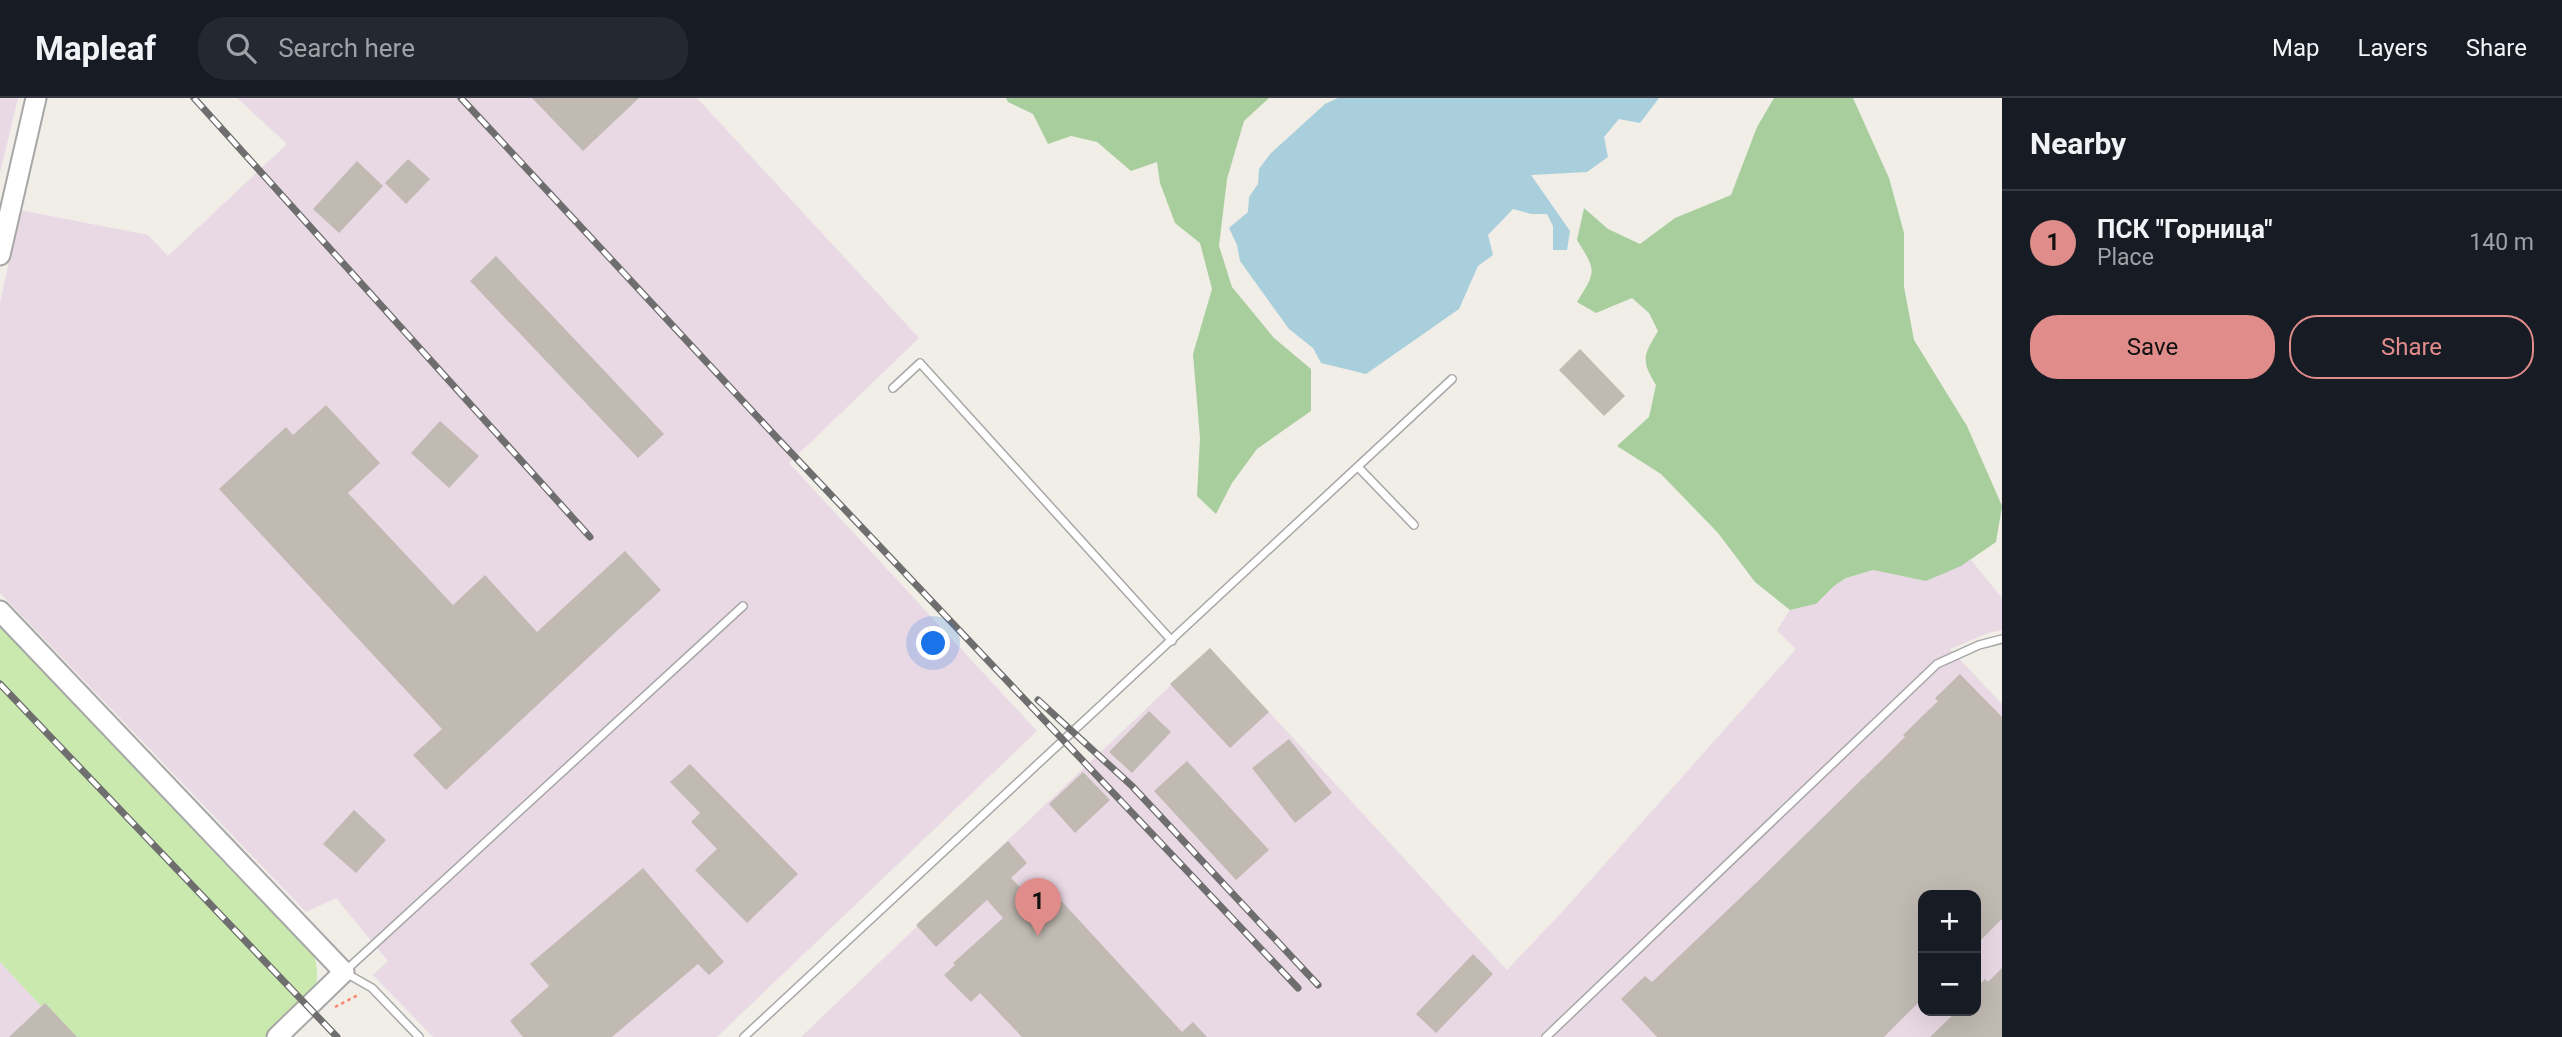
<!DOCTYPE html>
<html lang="en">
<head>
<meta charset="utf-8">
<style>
  body { margin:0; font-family:Roboto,sans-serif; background:#242831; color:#f1f3f6 }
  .controls { position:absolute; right:21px; bottom:21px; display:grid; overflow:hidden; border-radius:14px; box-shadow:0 7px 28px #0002 }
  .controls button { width:63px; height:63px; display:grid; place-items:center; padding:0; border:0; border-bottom:2px solid #363941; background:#171b24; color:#f1f3f6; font:35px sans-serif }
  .you { position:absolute; left:934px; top:546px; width:24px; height:24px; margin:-18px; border:5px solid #fff; border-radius:50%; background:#1a73e8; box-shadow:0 0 0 10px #1a73e833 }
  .badge { display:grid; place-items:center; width:46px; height:46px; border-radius:50%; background:#e08c8a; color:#111; font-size:23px; font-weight:700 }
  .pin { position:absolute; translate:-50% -58px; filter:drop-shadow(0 2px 4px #0008) }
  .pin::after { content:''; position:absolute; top:37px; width:24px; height:21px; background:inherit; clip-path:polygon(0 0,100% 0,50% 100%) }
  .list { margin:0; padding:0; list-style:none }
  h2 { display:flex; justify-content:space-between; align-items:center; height:91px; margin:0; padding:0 28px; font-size:30px }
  h2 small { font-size:23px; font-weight:400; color:#9ea1a6 }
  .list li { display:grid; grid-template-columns:46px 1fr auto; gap:21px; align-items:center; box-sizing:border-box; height:105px; padding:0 28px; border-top:2px solid #363941 }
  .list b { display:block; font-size:26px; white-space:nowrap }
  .list p { margin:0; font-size:23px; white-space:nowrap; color:#9ea1a6 }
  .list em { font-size:23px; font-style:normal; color:#9ea1a6 }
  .actions { display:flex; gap:14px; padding:21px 28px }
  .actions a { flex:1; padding:16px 0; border:2px solid #e08c8a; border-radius:28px; text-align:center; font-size:24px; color:#e08c8a }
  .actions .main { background:#e08c8a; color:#111 }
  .icon { flex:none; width:38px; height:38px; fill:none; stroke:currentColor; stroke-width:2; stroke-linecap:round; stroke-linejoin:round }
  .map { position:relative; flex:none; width:2002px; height:939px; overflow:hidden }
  header { display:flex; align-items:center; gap:42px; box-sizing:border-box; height:98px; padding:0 35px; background:#171b24; border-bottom:2px solid #363941 }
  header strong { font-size:33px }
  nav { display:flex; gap:38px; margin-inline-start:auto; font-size:24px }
  .search { width:490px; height:63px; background:#242831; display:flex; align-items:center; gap:18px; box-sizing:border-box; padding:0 24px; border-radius:28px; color:#9ea1a6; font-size:26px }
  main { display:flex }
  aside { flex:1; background:#171b24 }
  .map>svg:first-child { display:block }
  .industrial { fill:#e9d9e5; fill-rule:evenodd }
  .grass { fill:#c9e9af }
  .forest { fill:#a9ce9d }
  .water { fill:#a9cedc }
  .building { fill:#c1bab3 }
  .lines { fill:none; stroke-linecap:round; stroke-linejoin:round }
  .service-casing { stroke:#a7a7a7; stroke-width:10 }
  .tertiary-casing { stroke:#a7a7a7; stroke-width:23 }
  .path { stroke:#f68572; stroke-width:2.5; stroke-dasharray:3.5 3.5; stroke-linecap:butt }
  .service { stroke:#fff; stroke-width:7 }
  .tertiary { stroke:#fff; stroke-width:19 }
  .rail-casing { stroke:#6e6e6e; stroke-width:7 }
  .rail { stroke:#fff; stroke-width:4.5; stroke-dasharray:13; stroke-linecap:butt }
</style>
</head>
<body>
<header>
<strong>Mapleaf</strong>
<div class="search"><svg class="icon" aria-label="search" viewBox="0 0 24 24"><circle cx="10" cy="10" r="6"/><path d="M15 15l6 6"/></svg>Search here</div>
<nav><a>Map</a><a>Layers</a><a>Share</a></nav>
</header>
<main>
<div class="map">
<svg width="2002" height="939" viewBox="0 0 2002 939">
  <rect width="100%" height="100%" fill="#f0eee7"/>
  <g class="industrial">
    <path d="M0 0H18L0 75Z"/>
    <path d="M237 0H697L919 240 789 365 1037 633 717 939H433L373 877 388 863 336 800 306 814 0 495V205L20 112 148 137 168 158 287 46Z"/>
    <path d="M1971 462 2002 500V532L1988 535 1950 551 2002 606V939H801L1210 550 1507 872 1564 812 1796 551 1777 532 1790 512 1816 506 1834 488 1846 480 1873 472 1926 483ZM1923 797H1976V913H1923Z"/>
    <path d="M0 864 41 908 45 905 77 939H0Z"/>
  </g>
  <path class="grass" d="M0 526 314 856C316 865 319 875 316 885 310 902 279 926 265 939H77L45 905 41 908 0 864Z"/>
  <g class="forest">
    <path d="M1006 0H1269L1244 23 1227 81 1219 148 1232 189 1274 240 1311 271V313L1257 351 1232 385 1216 416 1197 398 1200 340 1193 256 1212 191 1200 145 1175 125 1160 85 1157 64 1131 73 1097 44 1071 38 1048 46 1033 16 1008 4Z"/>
    <path d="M1774 0H1853L1889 80 1904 135V189L1914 242 1967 328 2002 408 1996 444 1961 468 1926 483 1873 472 1846 480 1834 488 1816 506 1790 512 1755 484 1718 435 1661 376 1617 348 1649 319 1656 287C1640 261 1644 257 1658 233L1649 215 1632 200 1596 215 1577 204C1597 172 1596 173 1577 142L1584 110 1608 131 1640 146 1675 120 1731 97 1757 29Z"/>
  </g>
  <path class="water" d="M1338 0H1659L1640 25 1619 21 1604 39 1608 59 1587 74 1531 77 1570 133 1567 152H1553V128L1547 116H1531L1513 111 1488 137 1493 157 1478 168 1459 211 1366 276 1321 265 1313 250 1289 231 1240 163 1237 147 1229 130 1248 114 1249 99 1258 86 1259 71 1270 56 1325 6Z"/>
  <g class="building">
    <path d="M532 0H639L583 53Z"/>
    <path d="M408 61 430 81 406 106 385 85Z"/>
    <path d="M357 63 383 88 339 135 313 111Z"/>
    <path d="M496 158 664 336 638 360 470 183Z"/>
    <path d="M1580 251 1625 298 1604 318 1559 272Z"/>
    <path d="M326 307 380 365 348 395 453 507 485 477 537 534 625 453 661 492 446 692 413 657 442 631 219 391 286 329 293 337Z"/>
    <path d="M440 323 479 358 449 390 411 355Z"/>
    <path d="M1210 550 1269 614 1230 650 1170 586Z"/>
    <path d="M1960 576 2002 619V821L1976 847V797H1923V900L1884 939H1657L1621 901 1645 878 1652 884 1757 784 1905 639 1903 637 1938 603 1935 600Z"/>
    <path d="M1149 613 1171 634 1132 675 1109 654Z"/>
    <path d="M1289 641 1332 695 1295 725 1252 670Z"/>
    <path d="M1187 663 1269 752 1236 782 1154 693Z"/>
    <path d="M690 666 798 776 747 825 695 772 717 751 691 724 700 715 670 684Z"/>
    <path d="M1083 674 1110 702 1075 735 1049 706Z"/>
    <path d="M354 712 386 742 356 775 323 746Z"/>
    <path d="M1008 743 1027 765 1011 780 1029 798 1044 784 1182 934 1193 924 1207 939H1022L980 895 971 904 944 877 955 867 953 865 1003 820 987 802 936 849 916 827Z"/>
    <path d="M643 770 724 864 709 877 698 866 612 939H523L510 923 549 888 530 866Z"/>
    <path d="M1473 856 1493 876 1436 935 1416 916Z"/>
    <path d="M2002 870V939H1930L1957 913H1976V890L1985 881 1988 884Z"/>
    <path d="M45 905 77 939H9L24 925Z"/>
  </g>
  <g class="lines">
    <defs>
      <g id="service">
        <path d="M893 290 920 265 1172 543"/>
        <path d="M1358 369 1414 427"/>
        <path d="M419 939 372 890 344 874 743 508"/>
        <path d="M744 939 1452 281"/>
        <path d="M1546 939 1937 566 1979 547 2002 541"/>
      </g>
      <g id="tertiary">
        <path d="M0 157 36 0"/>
        <path d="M0 513 344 874 277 939"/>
      </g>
    </defs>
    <use href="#service" class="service-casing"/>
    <use href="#tertiary" class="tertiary-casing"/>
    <path class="path" d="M335 909 360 896"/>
    <use href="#service" class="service"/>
    <use href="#tertiary" class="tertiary"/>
    <defs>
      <g id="rail">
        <path d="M194 0 590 439"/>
        <path d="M461 0 779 342 1298 890"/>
        <path d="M0 586 337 939"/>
        <path d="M1038 602 1132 688 1318 887"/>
      </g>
    </defs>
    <use href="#rail" class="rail-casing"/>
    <use href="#rail" class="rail"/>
  </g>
</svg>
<div class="controls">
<button>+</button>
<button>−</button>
</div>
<div class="you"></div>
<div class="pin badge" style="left:1038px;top:838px">1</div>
</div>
<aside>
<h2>Nearby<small></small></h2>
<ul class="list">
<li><span class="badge">1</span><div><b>ПСК &quot;Горница&quot;</b><p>Place</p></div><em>140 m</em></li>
</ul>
<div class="actions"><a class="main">Save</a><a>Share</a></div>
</aside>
</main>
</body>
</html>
